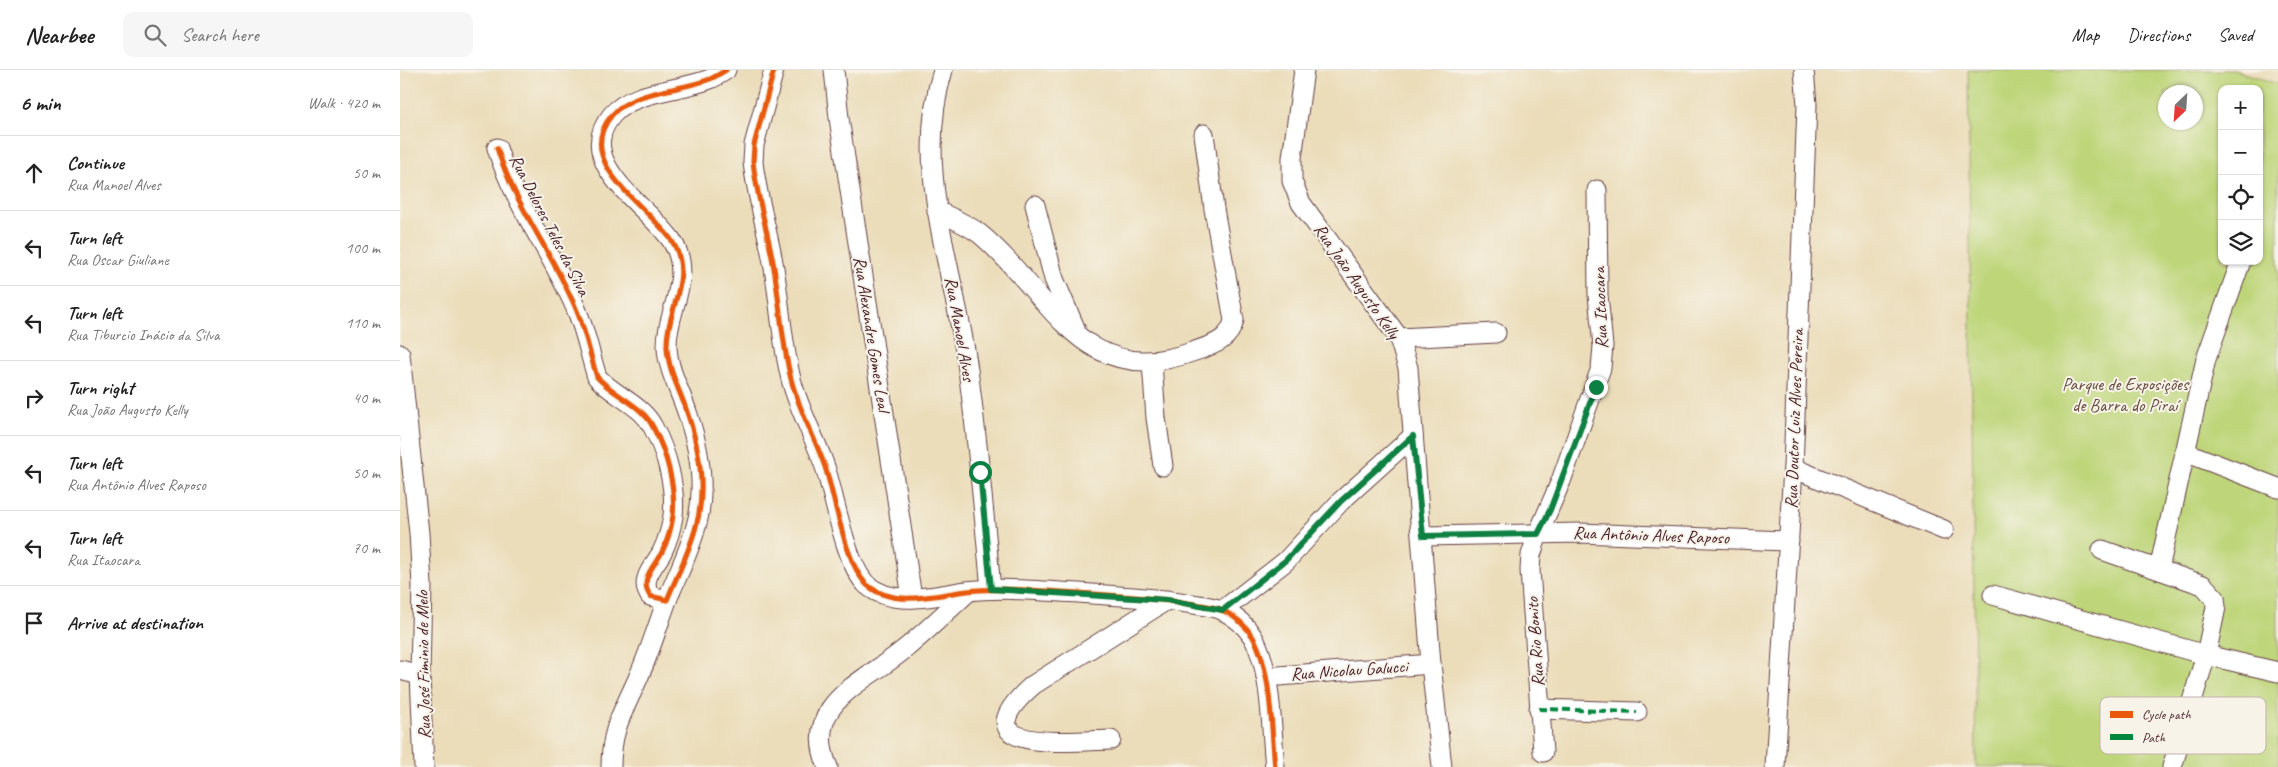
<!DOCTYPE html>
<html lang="en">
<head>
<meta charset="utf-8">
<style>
  body { margin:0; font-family:Caveat,sans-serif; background:#f6f6f6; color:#222 }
  .controls { position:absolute; right:15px; top:15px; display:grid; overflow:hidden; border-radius:10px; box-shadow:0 1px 4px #0004 }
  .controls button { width:45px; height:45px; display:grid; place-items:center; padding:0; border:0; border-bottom:1px solid #e0e0e0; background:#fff; color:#222; font:25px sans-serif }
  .compass { position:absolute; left:1758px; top:15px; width:45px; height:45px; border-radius:50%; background:#fff; box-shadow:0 1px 4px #0004; rotate:205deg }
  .stop { position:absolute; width:15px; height:15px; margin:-11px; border:4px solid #0b8043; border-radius:50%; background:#fff }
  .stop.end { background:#0b8043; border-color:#fff; box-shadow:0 1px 5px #0008 }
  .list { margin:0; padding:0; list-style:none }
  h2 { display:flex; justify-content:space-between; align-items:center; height:65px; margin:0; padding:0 20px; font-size:21px }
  h2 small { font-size:16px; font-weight:400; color:#767676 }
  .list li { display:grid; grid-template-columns:32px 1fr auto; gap:15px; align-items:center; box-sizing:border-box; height:75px; padding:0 20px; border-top:1px solid #e0e0e0 }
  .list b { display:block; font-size:19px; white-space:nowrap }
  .list p { margin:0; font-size:16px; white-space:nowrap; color:#767676 }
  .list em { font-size:16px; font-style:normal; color:#767676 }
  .icon { flex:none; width:28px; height:28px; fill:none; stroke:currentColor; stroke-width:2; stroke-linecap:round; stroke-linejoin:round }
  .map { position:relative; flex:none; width:1878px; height:697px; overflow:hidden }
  header { display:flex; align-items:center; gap:30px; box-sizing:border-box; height:70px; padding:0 25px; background:#fff; border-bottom:1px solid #e0e0e0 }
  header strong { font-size:24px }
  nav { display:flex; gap:28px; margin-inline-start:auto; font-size:18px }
  .search { width:350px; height:45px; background:#f6f6f6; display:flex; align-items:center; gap:12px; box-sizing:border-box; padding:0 18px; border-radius:10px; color:#767676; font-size:19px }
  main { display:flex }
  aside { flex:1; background:#fff }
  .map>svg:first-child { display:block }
  .green { fill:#bed579; stroke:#847a52; fill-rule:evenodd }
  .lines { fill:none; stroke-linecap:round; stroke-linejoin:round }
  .minor-casing { stroke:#623c40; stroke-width:21 }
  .minor { stroke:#fff; stroke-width:19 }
  .quiet { stroke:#00873e; stroke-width:4; stroke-dasharray:8 4; stroke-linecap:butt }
  .cycleway-casing { stroke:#f7f3e8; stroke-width:8 }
  .cycleway { stroke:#e8590c; stroke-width:5 }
  .route { stroke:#0b8043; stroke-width:6 }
  .labels { text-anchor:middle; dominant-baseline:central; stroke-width:4; stroke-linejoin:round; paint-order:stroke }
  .street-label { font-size:18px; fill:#4a1f2b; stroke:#f7f3e8 }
  .park-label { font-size:18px; fill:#674c3e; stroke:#f7f3e8 }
  .key { fill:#f7f3e8; stroke:#c3b3af; stroke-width:1 }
  .key-label { font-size:14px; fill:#4a1f2b }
</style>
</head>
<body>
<header>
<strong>Nearbee</strong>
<div class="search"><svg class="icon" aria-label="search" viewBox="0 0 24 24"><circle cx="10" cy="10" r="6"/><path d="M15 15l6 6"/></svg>Search here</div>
<nav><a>Map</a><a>Directions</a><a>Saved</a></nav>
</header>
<main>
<aside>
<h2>6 min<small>Walk · 420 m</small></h2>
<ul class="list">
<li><svg class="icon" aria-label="ahead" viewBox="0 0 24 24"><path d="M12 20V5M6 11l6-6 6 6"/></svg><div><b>Continue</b><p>Rua Manoel Alves</p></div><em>50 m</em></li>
<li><svg class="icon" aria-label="left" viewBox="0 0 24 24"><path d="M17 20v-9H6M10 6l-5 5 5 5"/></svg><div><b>Turn left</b><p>Rua Oscar Giuliane</p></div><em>100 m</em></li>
<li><svg class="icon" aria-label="left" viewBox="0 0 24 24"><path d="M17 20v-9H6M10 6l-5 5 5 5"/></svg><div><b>Turn left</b><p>Rua Tiburcio Inácio da Silva</p></div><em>110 m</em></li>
<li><svg class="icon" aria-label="right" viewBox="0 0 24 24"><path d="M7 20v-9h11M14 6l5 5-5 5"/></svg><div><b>Turn right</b><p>Rua João Augusto Kelly</p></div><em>40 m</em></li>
<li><svg class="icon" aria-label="left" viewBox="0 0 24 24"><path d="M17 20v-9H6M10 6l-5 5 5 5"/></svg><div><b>Turn left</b><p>Rua Antônio Alves Raposo</p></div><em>50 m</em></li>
<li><svg class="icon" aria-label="left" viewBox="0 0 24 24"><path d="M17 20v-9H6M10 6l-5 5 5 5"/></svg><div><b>Turn left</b><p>Rua Itaocara</p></div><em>70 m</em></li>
<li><svg class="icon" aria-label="arrive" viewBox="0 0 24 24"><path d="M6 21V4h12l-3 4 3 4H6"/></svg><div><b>Arrive at destination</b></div></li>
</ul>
</aside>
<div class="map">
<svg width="1878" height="697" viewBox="0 0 1878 697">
  <rect width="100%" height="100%" fill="#f7f3e8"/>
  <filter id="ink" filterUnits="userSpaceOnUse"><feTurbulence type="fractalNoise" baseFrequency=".02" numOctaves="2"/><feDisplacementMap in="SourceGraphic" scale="10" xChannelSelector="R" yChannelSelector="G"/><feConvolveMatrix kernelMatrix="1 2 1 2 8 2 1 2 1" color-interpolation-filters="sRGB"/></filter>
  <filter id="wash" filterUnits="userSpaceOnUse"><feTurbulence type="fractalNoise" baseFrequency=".0096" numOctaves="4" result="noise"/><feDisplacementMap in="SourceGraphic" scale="20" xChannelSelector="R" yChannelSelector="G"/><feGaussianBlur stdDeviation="1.12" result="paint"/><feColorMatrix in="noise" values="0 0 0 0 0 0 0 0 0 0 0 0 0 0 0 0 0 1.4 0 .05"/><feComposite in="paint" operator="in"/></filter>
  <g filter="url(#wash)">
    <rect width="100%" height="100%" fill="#ebddba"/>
    <path class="green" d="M1568 0H1835L1878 14V697H1576ZM1822 19H1859V191H1822ZM1766 22H1796V52H1766Z"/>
  </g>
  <g filter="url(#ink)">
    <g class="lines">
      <defs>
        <g id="minor">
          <path d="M374 0 354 75 353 92C357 128 368 162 374 198 380 235 382 273 391 309 399 341 416 369 426 400 435 429 446 495 467 515 494 538 535 525 567 521 604 517 642 521 679 523 715 526 751 527 786 533 798 535 814 536 824 541 836 547 846 556 853 567 872 600 871 659 875 697"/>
          <path d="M434 0 439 48 512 528"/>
          <path d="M543 0C512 101 555 200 568 300 578 372 584 446 591 519"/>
          <path d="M904 0 892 88V111L901 133 999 268 1008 298 1031 594 1042 697"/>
          <path d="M97 78C115 136 154 185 177 241 186 263 190 285 197 307 214 326 241 334 253 357 267 383 276 417 273 446 271 459 268 470 262 482 254 497 239 509 250 526L267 530C277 506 288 484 295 460 307 422 300 381 288 345 281 322 268 301 267 277 266 240 295 207 272 171 250 137 171 93 212 45 233 20 281 21 310 9 315 7 321 3 326 0"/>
          <path d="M635 135 654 209 675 258"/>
          <path d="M537 141C552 148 567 154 580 164 652 224 681 323 795 281 813 275 830 270 834 250L814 139 804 64"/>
          <path d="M999 268 1096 263"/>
          <path d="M0 284 19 463 22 515 20 605 24 697"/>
          <path d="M752 293 756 348 763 396"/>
          <path d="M1785 382 1878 418"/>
          <path d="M1393 398 1544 460"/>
          <path d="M1023 466 1180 463 1389 471"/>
          <path d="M1702 480 1803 515 1815 528 1816 537 1806 585 1772 697"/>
          <path d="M1759 499 1806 289 1841 191"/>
          <path d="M1593 525 1806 585 1878 602"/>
          <path d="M823 540 886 491 941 431 1013 366"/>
          <path d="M0 600 20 605"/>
          <path d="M866 607 1031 594"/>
          <path d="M1139 639 1237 642"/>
          <path d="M711 670C671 671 554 684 633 615L767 530"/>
          <path d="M1143 682 1130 500 1131 485 1138 464 1161 411 1201 298 1203 276 1198 225 1197 120"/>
          <path d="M211 697C211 657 224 641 239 606 250 581 258 555 267 530"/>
          <path d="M428 697C401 635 461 614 501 582 525 563 547 541 569 521"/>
          <path d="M1375 697 1393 398 1407 35 1404 0"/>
        </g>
      </defs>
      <use href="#minor" class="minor-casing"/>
      <use href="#minor" class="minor"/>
      <path class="quiet" d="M1139 639 1237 642"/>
      <defs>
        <g id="cycleway">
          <path d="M374 0 354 75 353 92C357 128 368 162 374 198 380 235 382 273 391 309 399 341 416 369 426 400 435 429 446 495 467 515 494 538 535 525 567 521 604 517 642 521 679 523 715 526 751 527 786 533 798 535 814 536 824 541 836 547 846 556 853 567 872 600 871 659 875 697"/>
          <path d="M97 78C115 136 154 185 177 241 186 263 190 285 197 307 214 326 241 334 253 357 267 383 276 417 273 446 271 459 268 470 262 482 254 497 239 509 250 526L267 530C277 506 288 484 295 460 307 422 300 381 288 345 281 322 268 301 267 277 266 240 295 207 272 171 250 137 171 93 212 45 233 20 281 21 310 9 315 7 321 3 326 0"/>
        </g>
      </defs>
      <use href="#cycleway" class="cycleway-casing"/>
      <use href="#cycleway" class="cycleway"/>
    </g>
  </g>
  <g class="lines" filter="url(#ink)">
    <path class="route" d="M580 402 591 519 767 530 823 540 886 490 941 431 1013 366 1023 466 1138 464 1150 440 1196 317"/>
  </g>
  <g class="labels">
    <g class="street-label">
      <text transform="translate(150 155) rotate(63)">Rua Delores Teles da Silva</text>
      <text transform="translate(957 211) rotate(55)">Rua João Augusto Kelly</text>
      <text transform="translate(1200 238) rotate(-92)">Rua Itaocara</text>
      <text transform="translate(560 259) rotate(80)">Rua Manoel Alves</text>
      <text transform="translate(472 264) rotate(81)">Rua Alexandre Gomes Leal</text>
      <text transform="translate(1394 349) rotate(-88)">Rua Doutor Luiz Alves Pereira</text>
      <text transform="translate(1251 465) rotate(2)">Rua Antônio Alves Raposo</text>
      <text transform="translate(1135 572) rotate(-94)">Rua Rio Bonito</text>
      <text transform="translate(23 595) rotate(-91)">Rua José Fiminio de Melo</text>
      <text transform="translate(949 600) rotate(-4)">Rua Nicolau Galucci</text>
    </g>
    <g class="park-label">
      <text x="1725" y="314">Parque de Exposições<tspan x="1725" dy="21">de Barra do Piraí</tspan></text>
    </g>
  </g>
  <rect x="1700" y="627" width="166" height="57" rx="8" class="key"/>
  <rect x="1710" y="641" width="23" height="7" fill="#e8590c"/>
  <rect x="1710" y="664" width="23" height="6" fill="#00873e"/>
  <g class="key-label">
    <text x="1742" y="649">Cycle path</text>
    <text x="1742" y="672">Path</text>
  </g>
</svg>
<div class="controls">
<button>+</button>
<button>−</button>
<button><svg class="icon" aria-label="locate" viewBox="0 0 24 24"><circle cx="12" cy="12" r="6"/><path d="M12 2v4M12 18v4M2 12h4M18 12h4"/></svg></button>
<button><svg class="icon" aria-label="layers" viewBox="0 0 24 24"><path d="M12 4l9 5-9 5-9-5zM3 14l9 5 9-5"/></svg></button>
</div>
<svg class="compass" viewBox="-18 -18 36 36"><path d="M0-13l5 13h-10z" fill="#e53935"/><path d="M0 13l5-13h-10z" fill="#767676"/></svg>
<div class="stop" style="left:580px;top:402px"></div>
<div class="stop end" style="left:1196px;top:317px"></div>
</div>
</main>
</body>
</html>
